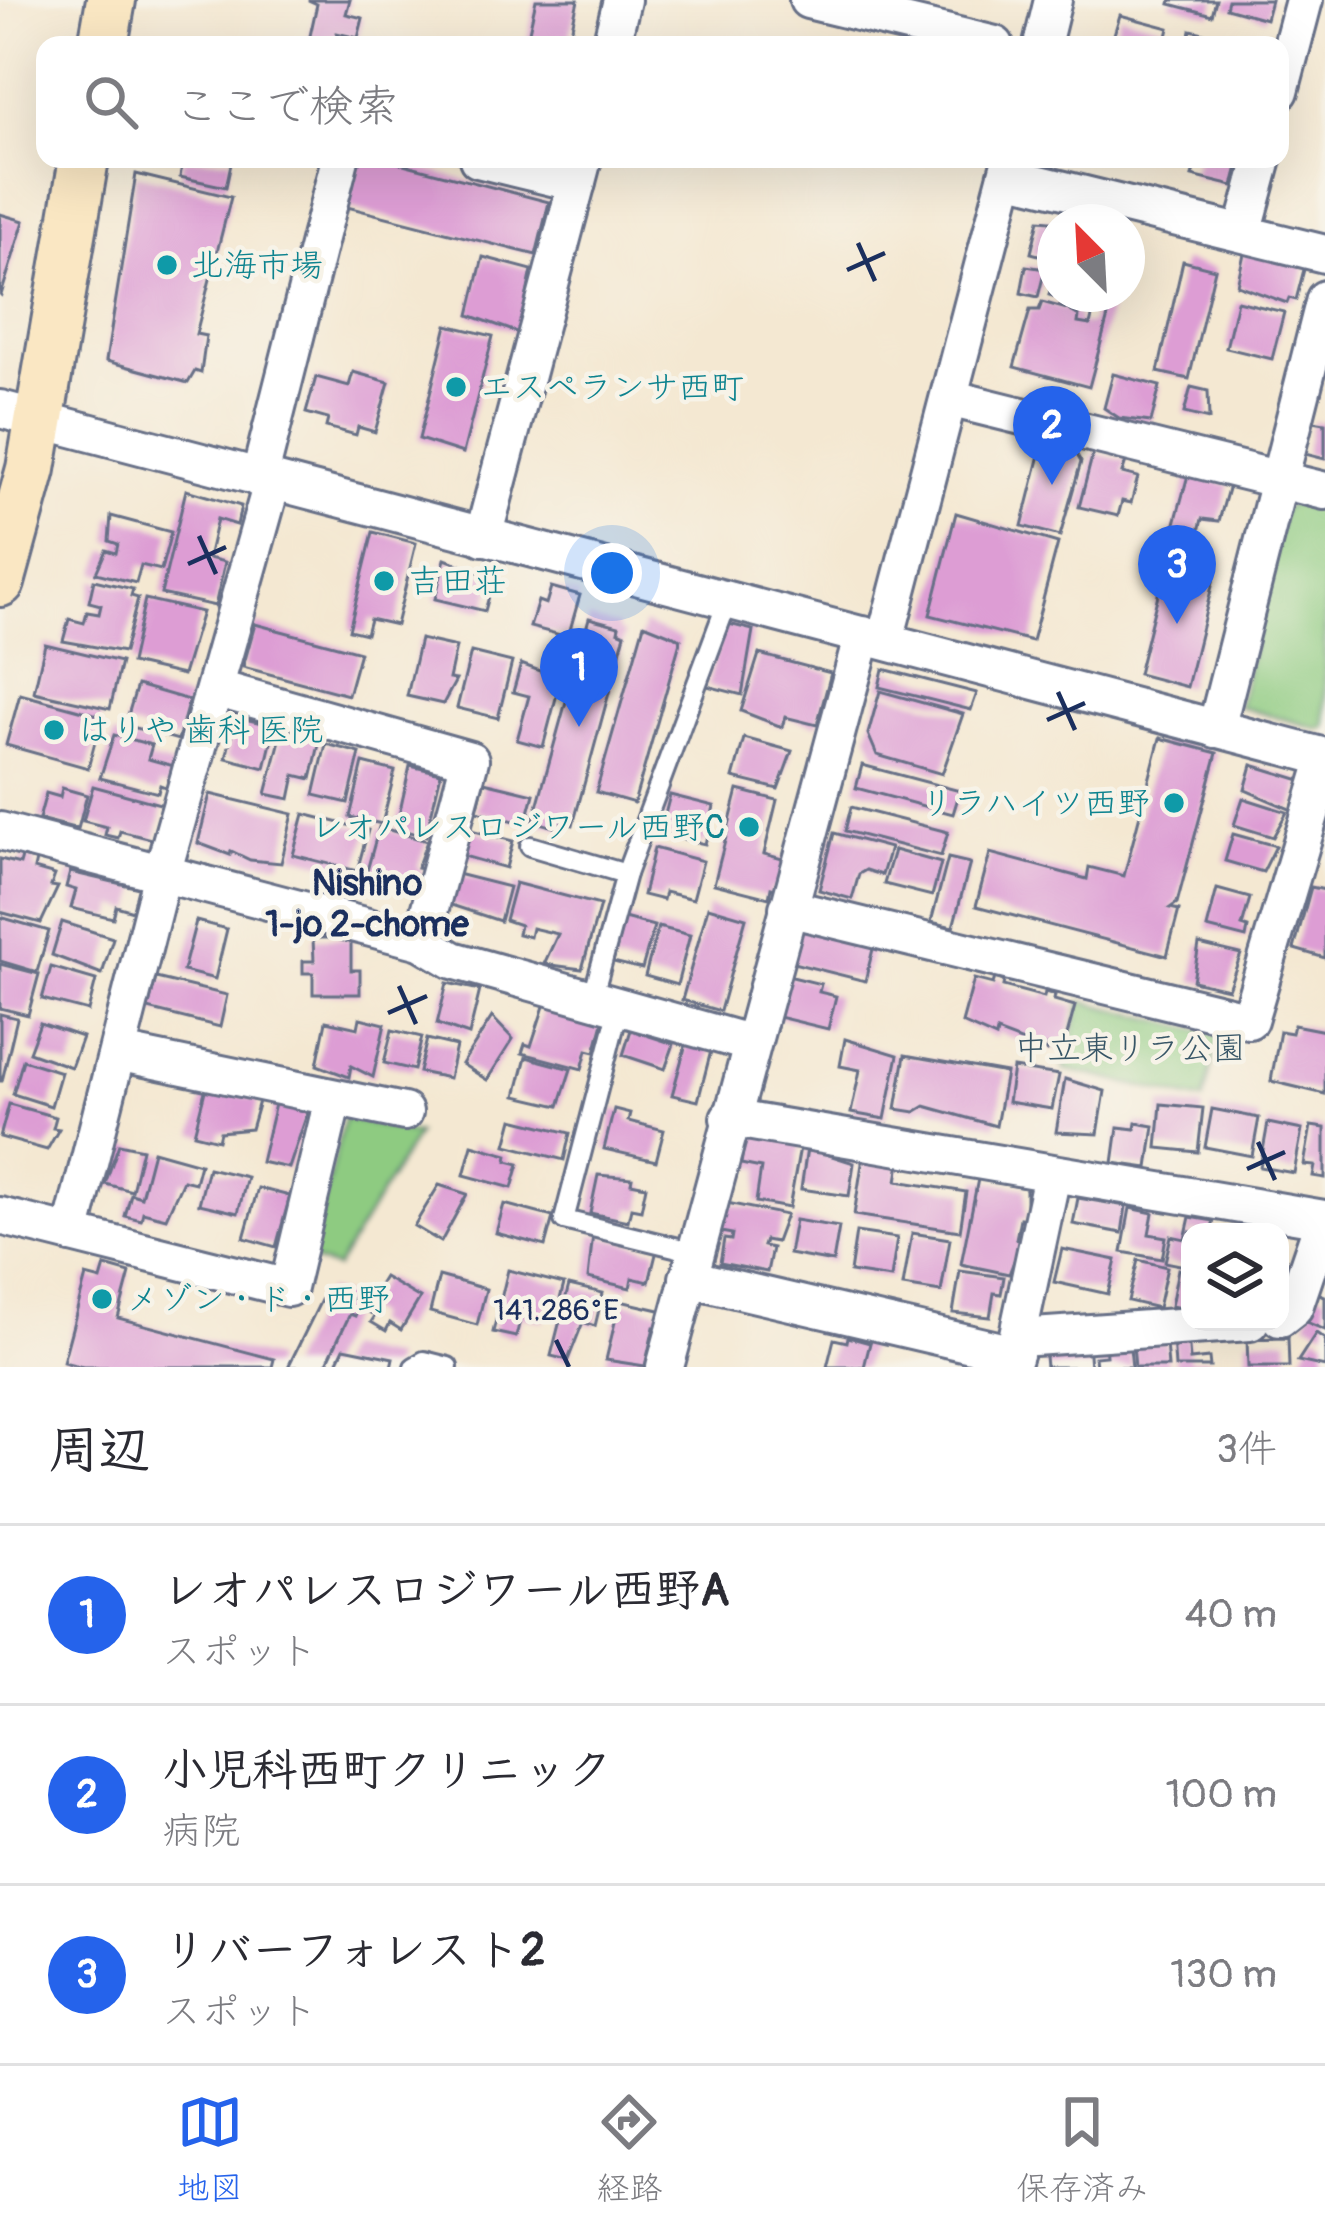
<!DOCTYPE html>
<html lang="ja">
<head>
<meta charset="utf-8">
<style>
  body { margin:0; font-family:Pangolin,"Klee One",sans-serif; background:#f7f7f7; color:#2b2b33 }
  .controls { position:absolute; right:36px; bottom:36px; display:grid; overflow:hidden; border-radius:24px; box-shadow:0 12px 48px #0002 }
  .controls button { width:108px; height:108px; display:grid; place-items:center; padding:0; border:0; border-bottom:3px solid #e1e1e2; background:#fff; color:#2b2b33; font:60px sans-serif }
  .compass { position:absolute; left:1037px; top:204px; width:108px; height:108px; border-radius:50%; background:#fff; box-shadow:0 12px 48px #0002; rotate:336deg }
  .you { position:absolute; left:612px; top:573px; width:42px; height:42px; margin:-30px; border:9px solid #fff; border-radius:50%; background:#1a73e8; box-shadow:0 0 0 18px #1a73e833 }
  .badge { display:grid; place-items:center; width:78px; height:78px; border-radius:50%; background:#2563eb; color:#fff; font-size:39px; font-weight:700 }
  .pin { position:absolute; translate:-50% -99px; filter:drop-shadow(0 3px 6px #0008) }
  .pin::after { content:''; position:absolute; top:63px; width:42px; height:36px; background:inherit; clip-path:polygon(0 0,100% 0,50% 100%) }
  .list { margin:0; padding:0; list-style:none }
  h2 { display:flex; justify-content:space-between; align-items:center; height:156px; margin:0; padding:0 48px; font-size:51px }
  h2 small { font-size:39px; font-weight:400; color:#7c7c81 }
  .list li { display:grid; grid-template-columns:78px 1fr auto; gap:36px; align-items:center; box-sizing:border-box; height:180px; padding:0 48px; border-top:3px solid #e1e1e2 }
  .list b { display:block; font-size:45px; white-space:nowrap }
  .list p { margin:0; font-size:39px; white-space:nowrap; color:#7c7c81 }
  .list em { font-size:39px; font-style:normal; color:#7c7c81 }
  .icon { flex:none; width:66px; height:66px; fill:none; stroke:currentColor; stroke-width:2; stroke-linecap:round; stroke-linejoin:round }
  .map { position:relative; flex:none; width:1325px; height:1367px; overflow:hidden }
  .search { position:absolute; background:#fff; box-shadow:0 12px 48px #0002; left:36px; right:36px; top:36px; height:132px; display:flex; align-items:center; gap:30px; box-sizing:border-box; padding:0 42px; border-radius:24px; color:#7c7c81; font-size:45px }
  .sheet { height:696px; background:#fff }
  nav { display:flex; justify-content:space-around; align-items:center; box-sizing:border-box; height:168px; border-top:3px solid #e1e1e2; background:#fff; font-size:33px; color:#7c7c81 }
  nav a { display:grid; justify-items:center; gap:6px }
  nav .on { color:#2563eb }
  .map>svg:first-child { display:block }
  .green { fill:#8ecb81; stroke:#547d70; stroke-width:3 }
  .building { fill:#dd9dd4 }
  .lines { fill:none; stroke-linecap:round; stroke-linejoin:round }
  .lane-casing { stroke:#677087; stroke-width:24 }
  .street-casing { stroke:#677087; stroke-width:42 }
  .secondary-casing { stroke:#677087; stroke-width:54 }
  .lane { stroke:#fff; stroke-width:18 }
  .street { stroke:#fff; stroke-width:36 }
  .secondary { stroke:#fae7c3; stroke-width:48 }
  .ticks { fill:none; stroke:#1b2f5e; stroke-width:4.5 }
  .culture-dot { fill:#0f9aa8; stroke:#f7f3e8; stroke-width:4.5 }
  .labels { text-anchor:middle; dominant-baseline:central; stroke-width:9; stroke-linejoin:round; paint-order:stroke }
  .culture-label { font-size:33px; fill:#0d838f; stroke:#f7f3e8; text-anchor:start }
  .park-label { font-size:33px; fill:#385667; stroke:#f7f3e8 }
  .neighbourhood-label { font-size:36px; font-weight:bold; fill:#1b2f5e; stroke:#f7f3e8 }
  .ticks-label { font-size:30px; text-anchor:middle; fill:#1b2f5e; stroke:#f7f3e8; stroke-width:9; stroke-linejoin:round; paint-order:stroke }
</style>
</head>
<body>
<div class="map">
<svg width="1325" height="1367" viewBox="0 0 1325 1367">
  <rect width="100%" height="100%" fill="#f7f3e8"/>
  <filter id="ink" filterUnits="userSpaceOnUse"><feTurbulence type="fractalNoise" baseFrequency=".00833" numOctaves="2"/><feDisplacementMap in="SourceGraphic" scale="24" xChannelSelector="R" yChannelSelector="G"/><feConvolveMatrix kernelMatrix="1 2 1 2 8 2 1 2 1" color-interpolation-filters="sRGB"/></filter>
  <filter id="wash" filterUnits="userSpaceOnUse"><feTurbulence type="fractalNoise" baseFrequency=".004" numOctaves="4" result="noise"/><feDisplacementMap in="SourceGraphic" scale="48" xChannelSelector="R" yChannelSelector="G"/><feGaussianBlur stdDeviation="2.7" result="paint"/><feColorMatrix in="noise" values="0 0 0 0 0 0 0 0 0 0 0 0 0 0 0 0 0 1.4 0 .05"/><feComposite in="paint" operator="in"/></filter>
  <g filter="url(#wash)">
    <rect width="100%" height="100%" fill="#f4e8d2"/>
    <g class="green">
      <path d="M1295 502 1325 508V727L1320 729 1239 707 1283 510Z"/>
      <path d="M1081 1001 1219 1035 1203 1101 1064 1069Z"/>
      <path d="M344 1118 417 1134 336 1268 309 1260Z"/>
    </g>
    <g id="blocks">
      <g class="building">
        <path d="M308 0H350L346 14 363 18 358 38 337 33 335 45H308L317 4Z"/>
        <path d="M536 0H578L568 45H526Z"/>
        <path d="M1171 0H1216L1212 15 1170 4Z"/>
        <path d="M1228 0H1271L1266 19 1226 8Z"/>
        <path d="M1120 15 1169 28 1165 45 1111 44Z"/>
        <path d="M1191 30 1244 43V45H1187Z"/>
        <path d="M183 159H232L226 187 180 177Z"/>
        <path d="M359 159H384L549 202 536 255 347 207Z"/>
        <path d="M1197 159H1240L1233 186 1192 176Z"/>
        <path d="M136 174 231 197 196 334 206 336 201 373 195 371 188 383 106 361Z"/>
        <path d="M0 214 24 221 1 295 0 294Z"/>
        <path d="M1039 220 1051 221 1042 256 1031 253Z"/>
        <path d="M1245 249 1306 262 1296 300 1289 298 1287 303 1237 285Z"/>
        <path d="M483 257 532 270 519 333 469 315Z"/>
        <path d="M1183 261 1215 269 1189 379 1158 372Z"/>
        <path d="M1026 266 1045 269 1038 297 1021 293Z"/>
        <path d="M1053 278 1055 294H1114L1089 387 1014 367 1030 310H1039L1042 302 1067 309 1079 316 1078 323 1090 325 1094 308 1049 295Z"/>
        <path d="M1237 301 1284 312 1272 359 1226 348Z"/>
        <path d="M447 325 493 336 463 453 419 439Z"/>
        <path d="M353 372 389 382 375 432 358 427 356 435 326 427 328 419 306 413 316 377 349 386Z"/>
        <path d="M1113 374 1160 386 1151 422 1119 418 1104 408Z"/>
        <path d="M1191 387 1208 391 1209 419 1184 413Z"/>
        <path d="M1313 421 1325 423V459L1305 454Z"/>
        <path d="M1056 443 1072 446 1081 462 1060 536 1022 526 1041 451Z"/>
        <path d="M1093 453 1126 461 1122 473 1138 477 1131 503 1122 501 1118 516 1079 507Z"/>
        <path d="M1188 475 1229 485 1219 521 1202 519 1196 544 1171 538Z"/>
        <path d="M186 490 241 506 237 525 217 519 208 558 225 562 215 606 161 594Z"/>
        <path d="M956 513 1058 543 1032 641 930 615Z"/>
        <path d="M111 516 171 532 161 570 141 565 136 583 96 573 106 550 116 553 118 544 109 541Z"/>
        <path d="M373 532 416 543 396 625 370 619 366 634 349 630Z"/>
        <path d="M445 559 494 578 485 611 435 599Z"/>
        <path d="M1166 563 1215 574 1187 687 1138 674Z"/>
        <path d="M94 580 133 589 131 596 138 598 124 652 63 641 69 619 84 623 87 612 99 614 101 605 89 602Z"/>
        <path d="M551 587 580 595 568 637 530 627 538 601 546 604Z"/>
        <path d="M145 599 202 612 183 675 131 663Z"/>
        <path d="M589 618 619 626 618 631 625 634 573 825 562 822 561 829 533 821Z"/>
        <path d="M725 623 753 630 742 695 707 686Z"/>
        <path d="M255 624 360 652 348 695 243 667Z"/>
        <path d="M644 624 681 639 634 803 596 792Z"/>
        <path d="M420 639 456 647 449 679 456 680 443 704 407 696Z"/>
        <path d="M45 644 121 662 110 709 34 692Z"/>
        <path d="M471 652 512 662 498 718 457 708Z"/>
        <path d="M759 654 831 673 817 725 785 717 782 727 741 711Z"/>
        <path d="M521 664 561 679 543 747 517 740 529 696 513 692Z"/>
        <path d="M883 669 977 693 971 710 879 687Z"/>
        <path d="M137 685 189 700 178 740 125 725Z"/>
        <path d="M880 691 963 714 942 774 877 755 868 734Z"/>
        <path d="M20 694 102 716 88 768 6 745Z"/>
        <path d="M236 717 275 726 265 768 226 758Z"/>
        <path d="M287 733 320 740 311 779 295 775 290 799 266 794 281 736Z"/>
        <path d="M114 735 152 745 148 759 174 766 168 788 160 785 158 793 100 778Z"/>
        <path d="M744 738 792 751 778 789 733 778Z"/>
        <path d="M1160 738 1217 753 1177 903 1170 908 1179 910 1167 956 976 906 990 853 1087 879 1089 867 1124 876Z"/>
        <path d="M326 744 360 753 348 803 314 795Z"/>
        <path d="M363 763 395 771 382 824 350 817Z"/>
        <path d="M862 765 960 791 953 814 856 788Z"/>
        <path d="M1252 765 1301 780 1292 810 1245 790Z"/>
        <path d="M410 766 441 773 426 836 396 829Z"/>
        <path d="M484 782 534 794 526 824 477 811Z"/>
        <path d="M93 786 164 805 155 840 120 831 118 838 105 835 107 827 83 821Z"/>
        <path d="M62 788 87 795 78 829 39 819 46 793 60 797Z"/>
        <path d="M738 790 777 800 764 854 786 860 778 890 771 888 769 898 714 884Z"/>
        <path d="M210 794 293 814 281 863 250 860 231 851 230 855 198 843Z"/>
        <path d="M670 795 714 806 705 844 660 834Z"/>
        <path d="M1243 798 1287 812 1273 837 1234 825Z"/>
        <path d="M851 807 948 832 941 856 845 831Z"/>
        <path d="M304 814 368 830 357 871 293 855Z"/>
        <path d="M379 827 427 841 417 868 422 869 419 880 414 879 410 890 365 878Z"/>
        <path d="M467 829 513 841 506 868 460 855Z"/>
        <path d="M834 833 890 848 882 875 866 870 859 874 852 899 819 890Z"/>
        <path d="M1233 834 1276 846 1263 872 1225 861Z"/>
        <path d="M654 848 703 861 693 899 665 892 663 900 643 895Z"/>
        <path d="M894 850 941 863 932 896 884 884Z"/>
        <path d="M22 857 36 860 34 869 55 875 51 886 58 887 41 923 0 912V859L20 864Z"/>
        <path d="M948 858 970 863 953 927 931 922Z"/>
        <path d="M70 872 139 888 133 911 116 906 113 918 71 908 76 890 66 887Z"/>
        <path d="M453 873 509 887 500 921 445 903Z"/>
        <path d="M515 883 600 905 582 969 544 964 558 934 532 928 530 937 518 934 520 925 505 920Z"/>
        <path d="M1311 887 1325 890V958L1294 949Z"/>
        <path d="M1217 889 1250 898 1242 926 1248 928 1246 938 1207 928Z"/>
        <path d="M708 907 746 918 720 1011 682 1000Z"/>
        <path d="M0 917 49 931 37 972 0 961Z"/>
        <path d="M624 918 654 926 642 969 613 962Z"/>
        <path d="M196 921 227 929 215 979 183 971Z"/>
        <path d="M62 922 113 938 102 974 52 955Z"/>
        <path d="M658 927 690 935 677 985 645 976Z"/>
        <path d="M798 927 874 945 865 981 789 962Z"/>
        <path d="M313 938H351V970H360V994H313V973H303V961H314Z"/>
        <path d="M1199 944 1241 954 1228 989 1193 981Z"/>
        <path d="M0 964 39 974 28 1015 0 1008Z"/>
        <path d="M51 967 96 980 88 1011 42 999Z"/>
        <path d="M784 975 821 984 819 992 836 996 828 1029 774 1016Z"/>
        <path d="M156 978 227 995 220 1027 148 1009Z"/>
        <path d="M995 978 1004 981 1003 986 1044 997 1045 992 1055 995 1054 1000 1075 1006 1063 1050 1048 1046 1047 1051 997 1032 996 1038 962 1023 974 979 993 984Z"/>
        <path d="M447 983 480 990 469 1035 437 1024Z"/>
        <path d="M546 1000 605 1015 595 1052 587 1050 582 1069 522 1053 525 1044 531 1046Z"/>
        <path d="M0 1014 17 1018 2 1081H0Z"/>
        <path d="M492 1017 513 1039 487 1080 462 1064Z"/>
        <path d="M360 1018 385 1024 373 1077 351 1066 349 1077 317 1065 326 1021 358 1028Z"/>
        <path d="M40 1023 82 1037 71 1067 29 1052Z"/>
        <path d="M1294 1025 1325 1031V1094L1271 1081 1280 1031 1292 1033Z"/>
        <path d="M392 1030 422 1037 414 1070 384 1063Z"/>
        <path d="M631 1030 674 1044 665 1069 623 1055Z"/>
        <path d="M427 1039 456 1046 449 1078 419 1072Z"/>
        <path d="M845 1039 898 1055 885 1119 851 1113 860 1070 840 1066Z"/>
        <path d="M687 1040 712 1047 698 1101 672 1095Z"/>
        <path d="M905 1055 1006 1073 996 1126 925 1106 915 1112 896 1109Z"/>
        <path d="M526 1057 571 1069 559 1106 516 1096Z"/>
        <path d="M23 1060 61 1072 51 1106 13 1094Z"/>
        <path d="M1013 1068 1059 1075 1052 1109 1008 1102Z"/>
        <path d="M1065 1079 1105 1091 1098 1134 1056 1132Z"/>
        <path d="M206 1087 259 1101 251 1129 220 1132 218 1140 194 1134Z"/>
        <path d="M276 1100 309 1108 289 1168 261 1162Z"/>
        <path d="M9 1104 56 1117 53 1128 59 1129 47 1150 0 1137Z"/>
        <path d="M1161 1104 1203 1108 1198 1152 1157 1148Z"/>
        <path d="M614 1109 630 1113 628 1121 664 1130 656 1161 604 1149Z"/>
        <path d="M1212 1109 1259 1118 1252 1156 1205 1147Z"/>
        <path d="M513 1119 570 1133 564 1160 506 1145Z"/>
        <path d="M1136 1123 1154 1126 1148 1168 1113 1163 1118 1127 1135 1129Z"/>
        <path d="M1268 1123 1302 1130 1294 1173 1260 1167Z"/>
        <path d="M1311 1126 1325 1128V1178L1313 1176 1315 1166 1304 1165Z"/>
        <path d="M746 1132 801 1142 789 1208 756 1202 761 1168 741 1164Z"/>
        <path d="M119 1144 142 1149 132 1191 105 1184Z"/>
        <path d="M472 1145 508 1155 507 1161 519 1164 512 1188 464 1175Z"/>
        <path d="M807 1148 854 1163 849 1196 801 1189Z"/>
        <path d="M153 1151 200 1164 195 1183 183 1180 166 1218 143 1212 141 1220 125 1216 131 1194 141 1197Z"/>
        <path d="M864 1151 901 1157 897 1181 966 1192 960 1231 854 1215Z"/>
        <path d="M208 1168 247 1177 238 1213 199 1204Z"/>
        <path d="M598 1175 632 1178 631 1183 646 1186 641 1210 631 1208 628 1221 590 1213Z"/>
        <path d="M978 1179 1026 1188V1219L1020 1218 1016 1239 1022 1240 1009 1274 961 1264Z"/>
        <path d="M439 1185 467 1194 441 1242 414 1226Z"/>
        <path d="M258 1188 290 1196 276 1247 244 1238Z"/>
        <path d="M1078 1198 1126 1206 1122 1233 1073 1224Z"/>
        <path d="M727 1203 786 1215 776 1242 765 1240 763 1246 772 1248 767 1272 720 1263 724 1239 731 1240 732 1234 721 1232Z"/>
        <path d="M504 1204 553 1217 545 1246 496 1233Z"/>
        <path d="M1130 1208 1153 1213 1149 1234 1166 1237 1162 1259 1122 1252Z"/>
        <path d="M1190 1217 1214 1221 1211 1232H1190V1267L1165 1262 1171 1236 1185 1239Z"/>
        <path d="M795 1220 839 1227 833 1262 789 1254Z"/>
        <path d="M856 1232 897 1238 891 1278 850 1272Z"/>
        <path d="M912 1233 950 1239 941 1292 903 1286Z"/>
        <path d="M593 1234 657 1250 649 1282 632 1278 630 1288 588 1278Z"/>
        <path d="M1062 1249 1116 1260 1108 1294 1054 1282Z"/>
        <path d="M1138 1260 1167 1267 1158 1308 1128 1301Z"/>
        <path d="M105 1266 130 1273 118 1318 274 1359 272 1367H83L63 1362 86 1276 101 1280Z"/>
        <path d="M1178 1269 1190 1272V1310L1171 1306Z"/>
        <path d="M508 1270 564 1284 559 1303 549 1300 543 1321 521 1316 516 1337 493 1332Z"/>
        <path d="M960 1271 1004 1277 1001 1294 994 1293 990 1317 953 1313Z"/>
        <path d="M439 1276 486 1289 477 1325 430 1312Z"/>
        <path d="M384 1277 420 1298 401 1330 390 1323 386 1331 371 1322 375 1316 364 1309Z"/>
        <path d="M569 1285 603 1293 595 1326 583 1322 568 1360 551 1356Z"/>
        <path d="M326 1290 361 1302 355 1316 350 1314 325 1367H288Z"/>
        <path d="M1317 1293 1325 1296V1330L1306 1322Z"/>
        <path d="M620 1301 668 1312 665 1330 654 1327 645 1366 606 1360Z"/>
        <path d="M1316 1333 1325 1339V1367L1298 1361Z"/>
        <path d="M1188 1336 1190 1360 1209 1358 1210 1367H1175L1173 1337Z"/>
        <path d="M848 1337 870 1343 864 1367H827L834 1339 847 1342Z"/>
        <path d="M1288 1338 1289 1367H1248L1247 1339Z"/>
        <path d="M1129 1339 1132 1367H1096L1095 1357 1106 1356 1105 1341Z"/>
        <path d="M1088 1342 1090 1367H1046L1044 1345Z"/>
        <path d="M1166 1343 1168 1367H1135L1133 1346Z"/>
        <path d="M344 1348 393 1358 391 1367H335Z"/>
      </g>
    </g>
  </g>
  <g filter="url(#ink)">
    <use href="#blocks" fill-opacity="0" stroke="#677087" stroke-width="3"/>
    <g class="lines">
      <defs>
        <g id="lane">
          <path d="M530 846 626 874"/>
          <path d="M592 999 626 874 728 600"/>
          <path d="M619 1008 564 1220 695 1252"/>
          <path d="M414 1367 424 1361 448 1367"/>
        </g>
        <g id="street">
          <path d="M808 0 995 45"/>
          <path d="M611 45 622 0"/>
          <path d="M1042 45 1053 0"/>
          <path d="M1280 91 1304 0"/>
          <path d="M478 159 577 183"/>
          <path d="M1007 176 1325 254"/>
          <path d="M1243 233 1263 159"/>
          <path d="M949 398 1325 491"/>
          <path d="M0 409 1325 757"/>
          <path d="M259 479 340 159"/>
          <path d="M483 537 583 159"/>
          <path d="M885 640 1011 159"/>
          <path d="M218 689 470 760 421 941"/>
          <path d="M1216 729 1325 299"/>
          <path d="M0 831 421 941 453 960 749 1043"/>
          <path d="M788 908 1249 1020 1325 764"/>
          <path d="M121 1053 404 1112"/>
          <path d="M729 1118 1324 1219 1294 1307 1280 1318"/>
          <path d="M0 1216 288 1288 333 1099"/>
          <path d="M71 1234 162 874 272 483"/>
          <path d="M688 1278 1014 1354"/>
          <path d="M1019 1338 1250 1322"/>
          <path d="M1013 1358 1052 1175"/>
          <path d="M665 1367 863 635"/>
        </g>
        <g id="secondary">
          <path d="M103 45 111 0"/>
          <path d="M0 582 31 469 84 159"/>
        </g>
      </defs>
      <use href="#lane" class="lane-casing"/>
      <use href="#street" class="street-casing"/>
      <use href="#secondary" class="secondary-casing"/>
      <use href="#lane" class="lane"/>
      <use href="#street" class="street"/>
      <use href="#secondary" class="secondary"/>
    </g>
  </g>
  <path class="ticks" d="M858 243 875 281M847 270 885 253M199 536 216 574M188 564 226 547M1058 692 1075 730M1047 720 1085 703M399 986 416 1024M388 1013 427 996M1258 1142 1275 1180M1247 1169 1285 1152M556 1340 569 1367"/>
  <g class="culture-dot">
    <circle cx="167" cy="265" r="12"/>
    <circle cx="456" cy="387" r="12"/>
    <circle cx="384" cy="581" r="12"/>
    <circle cx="54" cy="730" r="12"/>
    <circle cx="1174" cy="803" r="12"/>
    <circle cx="749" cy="827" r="12"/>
    <circle cx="102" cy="1299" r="12"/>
  </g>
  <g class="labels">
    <g class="culture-label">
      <text x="191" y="265">北海市場</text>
      <text x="480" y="387">エスペランサ西町</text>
      <text x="408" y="581">吉田荘</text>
      <text x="78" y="730">はりや 歯科 医院</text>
      <text x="1150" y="803" text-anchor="end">リラハイツ西野</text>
      <text x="725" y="827" text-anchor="end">レオパレスロジワール西野C</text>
      <text x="126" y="1299">メゾン・ド・西野</text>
    </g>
    <g class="park-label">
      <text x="1130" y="1048">中立東リラ公園</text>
    </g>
    <g class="neighbourhood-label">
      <text x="367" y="883">Nishino<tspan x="367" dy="41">1-jo 2-chome</tspan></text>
    </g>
  </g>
  <g class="ticks-label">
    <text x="556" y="1320">141.286°E</text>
  </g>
</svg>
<div class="controls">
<button><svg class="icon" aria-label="layers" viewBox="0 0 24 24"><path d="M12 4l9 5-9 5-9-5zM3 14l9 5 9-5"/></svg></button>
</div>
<svg class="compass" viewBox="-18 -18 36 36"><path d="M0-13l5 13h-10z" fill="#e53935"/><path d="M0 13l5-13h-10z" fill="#7c7c81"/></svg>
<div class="you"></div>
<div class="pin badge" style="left:579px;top:727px">1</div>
<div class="pin badge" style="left:1052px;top:485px">2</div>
<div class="pin badge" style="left:1177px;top:624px">3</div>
<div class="search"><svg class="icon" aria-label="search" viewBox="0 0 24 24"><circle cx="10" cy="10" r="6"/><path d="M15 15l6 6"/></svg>ここで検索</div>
</div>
<section class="sheet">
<h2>周辺<small>3件</small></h2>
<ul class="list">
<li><span class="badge">1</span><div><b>レオパレスロジワール西野A</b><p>スポット</p></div><em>40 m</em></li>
<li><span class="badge">2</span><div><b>小児科西町クリニック</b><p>病院</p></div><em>100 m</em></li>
<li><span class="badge">3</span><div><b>リバーフォレスト2</b><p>スポット</p></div><em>130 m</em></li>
</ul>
</section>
<nav>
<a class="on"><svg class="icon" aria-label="map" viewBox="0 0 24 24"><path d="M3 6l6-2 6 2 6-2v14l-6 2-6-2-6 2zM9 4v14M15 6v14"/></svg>地図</a>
<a><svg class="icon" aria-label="directions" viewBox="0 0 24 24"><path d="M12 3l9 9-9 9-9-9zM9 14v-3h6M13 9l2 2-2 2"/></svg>経路</a>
<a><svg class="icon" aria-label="saved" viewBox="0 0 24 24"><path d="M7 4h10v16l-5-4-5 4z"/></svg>保存済み</a>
</nav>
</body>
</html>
